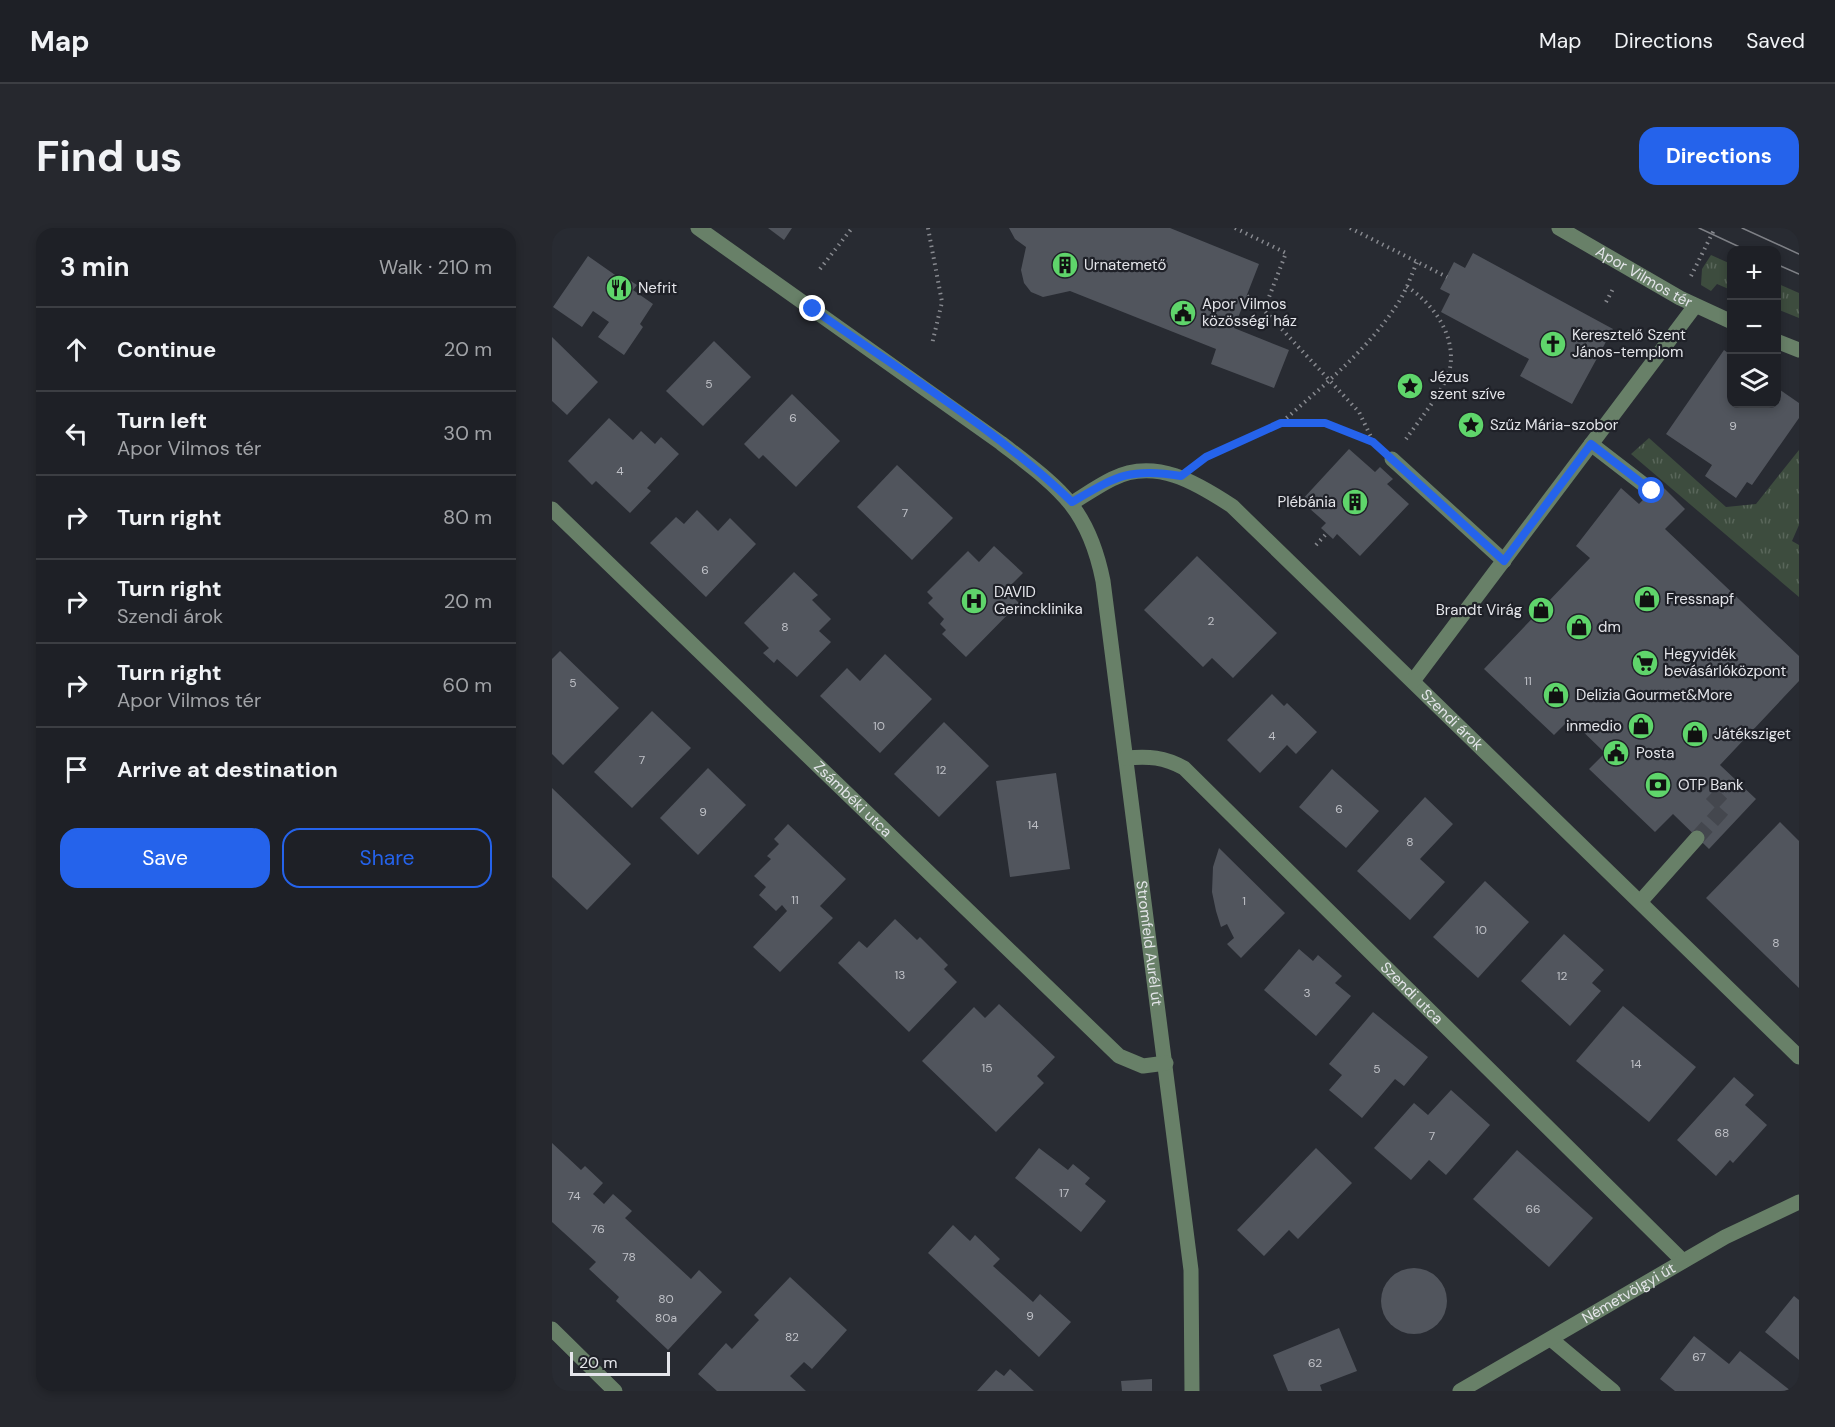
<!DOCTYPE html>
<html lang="en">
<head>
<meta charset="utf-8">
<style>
  body { margin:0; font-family:"DM Sans",sans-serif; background:#26282e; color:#f1f3f6 }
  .controls { position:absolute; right:18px; top:18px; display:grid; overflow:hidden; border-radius:12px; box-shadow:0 3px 9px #0003 }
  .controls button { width:54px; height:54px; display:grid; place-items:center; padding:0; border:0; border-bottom:2px solid #3c3e43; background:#1e2026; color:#f1f3f6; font:30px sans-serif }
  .scale { position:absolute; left:18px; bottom:15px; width:100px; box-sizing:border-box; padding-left:6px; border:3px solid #e4e5ea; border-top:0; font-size:16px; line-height:21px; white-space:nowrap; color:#e4e5ea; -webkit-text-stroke:4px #1f2128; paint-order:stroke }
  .stop { position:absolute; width:18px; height:18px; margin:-14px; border:4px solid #2563eb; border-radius:50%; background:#fff }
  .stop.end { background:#2563eb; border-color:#fff; box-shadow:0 2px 6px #0008 }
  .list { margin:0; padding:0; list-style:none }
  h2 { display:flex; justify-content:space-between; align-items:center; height:78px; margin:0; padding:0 24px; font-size:26px }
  h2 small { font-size:20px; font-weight:400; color:#a1a3a7 }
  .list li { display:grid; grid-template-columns:39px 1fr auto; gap:18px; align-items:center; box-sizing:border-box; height:84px; padding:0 24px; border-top:2px solid #3c3e43 }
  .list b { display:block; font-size:22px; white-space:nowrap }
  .list p { margin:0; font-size:20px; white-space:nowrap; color:#a1a3a7 }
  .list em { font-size:20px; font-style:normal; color:#a1a3a7 }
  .actions { display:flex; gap:12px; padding:18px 24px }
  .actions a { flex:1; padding:14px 0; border:2px solid #2563eb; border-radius:18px; text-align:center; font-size:21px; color:#2563eb }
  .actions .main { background:#2563eb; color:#fff }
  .icon { flex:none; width:33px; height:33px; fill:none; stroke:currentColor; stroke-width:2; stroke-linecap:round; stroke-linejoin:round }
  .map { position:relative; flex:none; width:1247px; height:1163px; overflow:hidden; border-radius:18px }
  header { display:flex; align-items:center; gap:36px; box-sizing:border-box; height:84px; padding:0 30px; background:#1e2026; border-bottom:2px solid #3c3e43 }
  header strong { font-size:28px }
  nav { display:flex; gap:33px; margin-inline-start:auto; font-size:21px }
  .intro { display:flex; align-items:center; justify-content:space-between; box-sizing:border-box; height:144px; padding:0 36px }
  h1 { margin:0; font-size:42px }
  .button { padding:15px 27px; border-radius:18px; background:#2563eb; color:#fff; font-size:21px; font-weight:700 }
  main { display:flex; gap:36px; padding:0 36px }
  aside { flex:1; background:#1e2026; border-radius:18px; box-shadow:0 3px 9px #0003 }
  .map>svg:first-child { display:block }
  .grass { fill:url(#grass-tufts) }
  .building { fill:#51555d }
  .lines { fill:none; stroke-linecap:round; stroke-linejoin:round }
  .minor-tunnel { stroke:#44474e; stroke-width:15; stroke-dasharray:15 8; stroke-linecap:butt }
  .path { stroke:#87898f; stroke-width:4; stroke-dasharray:1.5 4.5; stroke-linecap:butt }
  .minor { stroke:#688068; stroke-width:15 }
  .tram { stroke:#7e8086; stroke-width:1.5 }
  .route { stroke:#2563eb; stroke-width:8 }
  .labels { text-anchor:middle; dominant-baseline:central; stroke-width:4.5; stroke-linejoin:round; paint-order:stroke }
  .number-label { font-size:12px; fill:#bfc1c7 }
  .poi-label { font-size:15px; fill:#e4e5ea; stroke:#1f2128; text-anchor:start }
  .street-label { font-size:15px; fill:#e4e5ea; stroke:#1f2128 }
</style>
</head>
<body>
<header>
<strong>Map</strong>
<nav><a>Map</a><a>Directions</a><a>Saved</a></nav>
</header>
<div class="intro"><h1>Find us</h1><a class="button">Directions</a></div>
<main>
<aside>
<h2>3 min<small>Walk · 210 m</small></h2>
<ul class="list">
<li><svg class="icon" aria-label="ahead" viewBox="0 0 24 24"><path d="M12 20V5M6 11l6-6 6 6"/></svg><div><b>Continue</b></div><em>20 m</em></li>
<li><svg class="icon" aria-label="left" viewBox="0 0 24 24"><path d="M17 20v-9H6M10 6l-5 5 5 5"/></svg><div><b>Turn left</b><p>Apor Vilmos tér</p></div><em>30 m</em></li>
<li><svg class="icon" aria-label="right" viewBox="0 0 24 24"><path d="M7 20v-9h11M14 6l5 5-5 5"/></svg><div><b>Turn right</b></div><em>80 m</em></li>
<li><svg class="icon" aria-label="right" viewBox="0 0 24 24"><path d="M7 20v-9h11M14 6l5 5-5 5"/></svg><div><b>Turn right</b><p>Szendi árok</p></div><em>20 m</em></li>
<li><svg class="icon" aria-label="right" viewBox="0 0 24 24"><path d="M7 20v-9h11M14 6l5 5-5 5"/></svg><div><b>Turn right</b><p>Apor Vilmos tér</p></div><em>60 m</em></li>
<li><svg class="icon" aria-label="arrive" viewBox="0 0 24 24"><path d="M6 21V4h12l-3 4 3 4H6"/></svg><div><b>Arrive at destination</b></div></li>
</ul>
<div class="actions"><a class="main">Save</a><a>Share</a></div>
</aside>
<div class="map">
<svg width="1247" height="1163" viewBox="0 0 1247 1163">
  <defs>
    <pattern id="grass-tufts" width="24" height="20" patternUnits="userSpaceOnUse" patternTransform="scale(1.5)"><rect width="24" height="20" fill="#3d4c3e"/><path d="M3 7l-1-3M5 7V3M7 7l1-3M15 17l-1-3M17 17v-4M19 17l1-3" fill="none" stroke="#59665a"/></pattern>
  </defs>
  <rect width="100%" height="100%" fill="#282b32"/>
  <g class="grass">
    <path d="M1159 27 1179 36V62L1165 56 1159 63 1149 57 1150 41Z"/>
    <path d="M1224 55 1247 65V90L1225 81Z"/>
    <path d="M1097 210 1174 279 1204 276 1247 222V297L1240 313 1247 317V369L1079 226Z"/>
  </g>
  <g class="building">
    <path d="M216 0H240L232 12Z"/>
    <path d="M457 0H618L707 36 682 100 737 122 722 160 659 136 664 121 518 63 491 69 479 64 472 55 469 42 474 19 463 11Z"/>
    <path d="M921 25 1061 101 1020 176 968 148 977 131 889 84 898 66 888 61 902 34 913 40Z"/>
    <path d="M36 28 66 49 68 46 85 57 81 62 101 76 88 96 91 99 72 127 46 109 57 94 41 83 30 99 1 79Z"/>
    <path d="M0 109 46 154 15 187 0 173Z"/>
    <path d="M162 113 199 149 151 198 114 163Z"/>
    <path d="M1172 122 1180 128V176H1224V159L1247 175V190L1200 257 1195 254 1184 270 1153 248 1160 237 1114 206Z"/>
    <path d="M240 166 288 213 244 259 211 227 207 231 192 216Z"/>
    <path d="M57 190 81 212 89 203 103 216 109 209 127 226 95 260 99 263 78 285 44 253 40 257 16 233Z"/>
    <path d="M797 221 823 244 828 239 841 251 835 256 857 276 808 328 785 306 781 311 769 300 774 295 749 273Z"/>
    <path d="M345 237 401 290 360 332 305 279Z"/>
    <path d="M1107 255 1133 281 1113 301 1247 428V453L1168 537 1204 571 1157 621 1121 586 1103 604 1037 541 1053 525 1018 491 1002 507 932 441 1038 330 1024 318 1069 260 1087 276Z"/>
    <path d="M145 282 166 303 178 290 204 316 154 369 98 315 124 289 132 296Z"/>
    <path d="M442 318 471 345 454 362 467 375 414 429 390 406 394 402 388 396 392 391 376 375 381 370 375 364 416 323 427 334Z"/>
    <path d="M645 328 725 405 681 450 660 430 651 439 592 382Z"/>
    <path d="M242 344 266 367 260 372 279 391 267 403 279 414 245 449 225 431 222 435 211 425 217 420 192 395Z"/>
    <path d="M8 423 67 480 11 537 0 526V431Z"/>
    <path d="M333 426 380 471 328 525 268 468 295 440 308 453Z"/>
    <path d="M720 466 732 478 735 475 765 504 744 526 735 517 708 545 675 512Z"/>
    <path d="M100 483 139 520 80 580 42 544Z"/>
    <path d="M392 494 437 538 387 589 342 546Z"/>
    <path d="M156 540 194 577 146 627 108 590Z"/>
    <path d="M780 541 827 583 794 620 747 579Z"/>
    <path d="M504 545 518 641 458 649 444 553Z"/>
    <path d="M0 560 79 636 35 682 0 649Z"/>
    <path d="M873 569 901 596 868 631 893 654 858 692 805 643Z"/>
    <path d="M1228 594 1247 613V760L1154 670Z"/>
    <path d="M236 596 294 651 268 678 281 690 228 744 201 719 235 683 230 677 224 683 207 667 214 659 202 648 219 631 215 628 227 616 222 611Z"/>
    <path d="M667 620 733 685 689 730 675 716 682 710 675 696 669 699 664 683 660 664 661 639Z"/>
    <path d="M933 653 977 694 926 750 881 709Z"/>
    <path d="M343 691 365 712 368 709 396 737 392 741 405 754 357 804 286 735 307 713 315 720Z"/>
    <path d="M1012 706 1052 742 1040 755 1049 763 1018 798 969 753Z"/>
    <path d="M747 721 761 733 766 727 790 748 783 755 799 768 764 808 712 762Z"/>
    <path d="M447 776 503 829 485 848 492 855 444 904 370 833 422 779 433 790Z"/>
    <path d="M1071 778 1144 839 1097 894 1024 833Z"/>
    <path d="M821 784 876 829 852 858 843 851 810 890 777 862 790 847 777 836Z"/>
    <path d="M1182 849 1202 867 1193 877 1215 897 1181 935 1178 932 1164 948 1125 912Z"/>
    <path d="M899 862 938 897 894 947 877 932 859 952 822 920 862 875 876 887Z"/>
    <path d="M0 915 29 942 33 938 51 955 41 966 52 976 61 966 80 983 73 990 139 1051 147 1042 170 1064 116 1122 64 1073 67 1069 37 1041 44 1034 0 994Z"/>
    <path d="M487 920 516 942 521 936 538 950 533 956 554 973 529 1004 463 950Z"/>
    <path d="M764 920 800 955 746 1011 737 1002 712 1028 685 1002Z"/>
    <path d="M965 922 1041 990 997 1039 921 971Z"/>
    <path d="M401 997 418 1013 423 1007 448 1031 441 1038 481 1074 488 1066 519 1094 487 1129 376 1025Z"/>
    <circle cx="862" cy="1073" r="33"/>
    <path d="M238 1049 295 1102 260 1141 252 1134 238 1148 254 1163H165L146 1146 174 1115 180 1121 207 1092 202 1087Z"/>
    <path d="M1242 1068 1247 1072V1132L1213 1104Z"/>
    <path d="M787 1100 805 1143 768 1157 770 1163H736L721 1127Z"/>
    <path d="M1142 1108 1177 1136 1188 1123 1239 1163H1123L1108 1151Z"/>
    <path d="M458 1141 482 1163H425L444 1142 452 1148Z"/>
    <path d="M600 1151V1163H570L569 1153Z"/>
  </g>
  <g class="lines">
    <path class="minor-tunnel" d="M1145 610 1173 579 1149 556"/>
    <g class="path">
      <path d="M376 0 390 74 380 116"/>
      <path d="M683 0 734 25 712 82 807 184 821 213"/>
      <path d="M798 0 895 49"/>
      <path d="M268 41 300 0"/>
      <path d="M1139 48 1163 0"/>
      <path d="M695 68 712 82"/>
      <path d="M1054 74 1062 59"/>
      <path d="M730 194C772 157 818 120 848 72 855 60 860 46 865 34"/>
      <path d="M854 211C867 192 893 162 898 140 904 107 881 75 854 58"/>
      <path d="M649 233 729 195H773L823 216"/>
      <path d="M764 317 775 305"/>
    </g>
    <g class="minor">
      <path id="s1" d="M146 0 449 215C506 259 536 278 551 353L639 1042 640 1163"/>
      <path id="s2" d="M1007 0 1128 70 1180 94"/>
      <path d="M1224 113 1247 122"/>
      <path d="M1039 216 1100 263"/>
      <path d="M840 231 952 333"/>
      <path id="s3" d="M520 275C533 267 546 258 560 251 603 229 645 255 680 278L1247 829"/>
      <path id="s4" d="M0 281 567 828 591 838 614 835"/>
      <path d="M861 453 1143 78"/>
      <path id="s5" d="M574 530C597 528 612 529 632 540L1131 1033"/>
      <path d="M1088 674 1145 610"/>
      <path d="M0 1101 63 1163"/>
      <path d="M1000 1112 1061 1163"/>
      <path id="s6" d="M908 1163 1173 1009 1247 974"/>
    </g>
    <g class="tram">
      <path d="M1147 0 1194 22"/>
      <path d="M1190 0 1247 26"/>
      <path d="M1224 36 1247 46"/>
    </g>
  </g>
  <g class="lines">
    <path class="route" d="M261 81C348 143 444 201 520 274 563 249 577 239 629 248L654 229 729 195H773L821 214 952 333 1039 216 1100 263"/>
  </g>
  <defs>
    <symbol id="building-disc" viewBox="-11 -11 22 22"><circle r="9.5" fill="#5fd56b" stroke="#1f2128"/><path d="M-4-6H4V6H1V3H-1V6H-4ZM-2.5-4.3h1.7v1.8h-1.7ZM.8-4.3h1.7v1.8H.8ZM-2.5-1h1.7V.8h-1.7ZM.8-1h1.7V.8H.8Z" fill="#111"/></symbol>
    <symbol id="restaurant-disc" viewBox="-11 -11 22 22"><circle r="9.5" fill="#5fd56b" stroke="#1f2128"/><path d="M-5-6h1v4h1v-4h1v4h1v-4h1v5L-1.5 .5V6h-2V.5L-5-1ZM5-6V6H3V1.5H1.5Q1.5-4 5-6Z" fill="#111"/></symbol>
    <symbol id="civic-disc" viewBox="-11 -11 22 22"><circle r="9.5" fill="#5fd56b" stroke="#1f2128"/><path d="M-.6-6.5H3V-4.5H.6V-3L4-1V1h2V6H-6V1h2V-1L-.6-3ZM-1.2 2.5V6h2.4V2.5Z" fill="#111"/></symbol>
    <symbol id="church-disc" viewBox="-11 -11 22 22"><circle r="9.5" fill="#5fd56b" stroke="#1f2128"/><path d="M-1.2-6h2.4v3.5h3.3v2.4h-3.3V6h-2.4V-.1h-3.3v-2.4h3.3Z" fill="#111"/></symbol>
    <symbol id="sight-disc" viewBox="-11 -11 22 22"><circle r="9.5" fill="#5fd56b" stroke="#1f2128"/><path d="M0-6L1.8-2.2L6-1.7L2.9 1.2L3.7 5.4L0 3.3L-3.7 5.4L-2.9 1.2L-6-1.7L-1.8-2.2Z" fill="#111"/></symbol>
    <symbol id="shop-disc" viewBox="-11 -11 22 22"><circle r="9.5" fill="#5fd56b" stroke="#1f2128"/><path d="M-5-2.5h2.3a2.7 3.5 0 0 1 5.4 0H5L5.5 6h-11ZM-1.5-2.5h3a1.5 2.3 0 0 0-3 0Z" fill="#111"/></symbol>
    <symbol id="hospital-disc" viewBox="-11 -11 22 22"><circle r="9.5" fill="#5fd56b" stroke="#1f2128"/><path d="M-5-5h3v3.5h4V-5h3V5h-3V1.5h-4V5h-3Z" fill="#111"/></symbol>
    <symbol id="supermarket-disc" viewBox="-11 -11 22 22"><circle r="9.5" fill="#5fd56b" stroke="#1f2128"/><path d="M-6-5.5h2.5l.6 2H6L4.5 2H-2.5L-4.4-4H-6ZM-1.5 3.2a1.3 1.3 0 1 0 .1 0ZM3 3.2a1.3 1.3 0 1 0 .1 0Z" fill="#111"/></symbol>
    <symbol id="bank-disc" viewBox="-11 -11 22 22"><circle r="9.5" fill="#5fd56b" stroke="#1f2128"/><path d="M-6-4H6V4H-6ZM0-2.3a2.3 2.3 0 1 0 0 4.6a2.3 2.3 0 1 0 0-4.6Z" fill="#111"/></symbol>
  </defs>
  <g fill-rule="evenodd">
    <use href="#building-disc" x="498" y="22" width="30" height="30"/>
    <use href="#restaurant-disc" x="52" y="45" width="30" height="30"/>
    <use href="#civic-disc" x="616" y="70" width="30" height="30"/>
    <use href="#church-disc" x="986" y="101" width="30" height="30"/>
    <use href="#sight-disc" x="843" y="143" width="30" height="30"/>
    <use href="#sight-disc" x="904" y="182" width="30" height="30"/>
    <use href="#building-disc" x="788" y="259" width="30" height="30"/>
    <use href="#shop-disc" x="1080" y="356" width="30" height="30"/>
    <use href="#hospital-disc" x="407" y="358" width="30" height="30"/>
    <use href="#shop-disc" x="974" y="367" width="30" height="30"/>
    <use href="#shop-disc" x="1012" y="384" width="30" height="30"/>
    <use href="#supermarket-disc" x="1078" y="420" width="30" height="30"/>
    <use href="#shop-disc" x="989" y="452" width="30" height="30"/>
    <use href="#shop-disc" x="1074" y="483" width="30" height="30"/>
    <use href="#shop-disc" x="1128" y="491" width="30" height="30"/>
    <use href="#civic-disc" x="1049" y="510" width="30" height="30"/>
    <use href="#bank-disc" x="1091" y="542" width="30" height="30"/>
  </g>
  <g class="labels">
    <g class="number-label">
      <text x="157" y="156">5</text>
      <text x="241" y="190">6</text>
      <text x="1181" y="198">9</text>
      <text x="68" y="243">4</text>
      <text x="353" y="285">7</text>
      <text x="153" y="342">6</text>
      <text x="659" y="393">2</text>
      <text x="233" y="399">8</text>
      <text x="976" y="453">11</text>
      <text x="21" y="455">5</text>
      <text x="327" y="498">10</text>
      <text x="720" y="508">4</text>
      <text x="90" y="532">7</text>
      <text x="389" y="542">12</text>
      <text x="787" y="581">6</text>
      <text x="151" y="584">9</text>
      <text x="481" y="597">14</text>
      <text x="858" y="614">8</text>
      <text x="243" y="672">11</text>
      <text x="692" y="673">1</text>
      <text x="929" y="702">10</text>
      <text x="1224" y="715">8</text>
      <text x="348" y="747">13</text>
      <text x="1010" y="748">12</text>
      <text x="755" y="765">3</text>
      <text x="1084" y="836">14</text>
      <text x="435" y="840">15</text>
      <text x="825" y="841">5</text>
      <text x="1170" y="905">68</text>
      <text x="880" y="908">7</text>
      <text x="512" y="965">17</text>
      <text x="22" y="968">74</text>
      <text x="981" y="981">66</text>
      <text x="46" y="1001">76</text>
      <text x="77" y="1029">78</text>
      <text x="114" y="1071">80</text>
      <text x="478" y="1088">9</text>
      <text x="114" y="1090">80a</text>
      <text x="240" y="1109">82</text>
      <text x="1147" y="1129">67</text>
      <text x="763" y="1135">62</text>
    </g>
    <g class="poi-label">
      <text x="532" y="37">Urnatemető</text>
      <text x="86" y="60">Nefrit</text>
      <text x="650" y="76">Apor Vilmos<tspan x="650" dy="17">közösségi ház</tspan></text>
      <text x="1020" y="107">Keresztelő Szent<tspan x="1020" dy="17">János-templom</tspan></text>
      <text x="878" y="149">Jézus<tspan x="878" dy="17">szent szíve</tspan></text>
      <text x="938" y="197">Szűz Mária-szobor</text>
      <text x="784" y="274" text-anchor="end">Plébánia</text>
      <text x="442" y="364">DAVID<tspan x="442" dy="17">Gerincklinika</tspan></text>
      <text x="1114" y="371">Fressnapf</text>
      <text x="970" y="382" text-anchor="end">Brandt Virág</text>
      <text x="1046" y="399">dm</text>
      <text x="1112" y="426">Hegyvidék<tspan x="1112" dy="17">bevásárlóközpont</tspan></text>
      <text x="1024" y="467">Delizia Gourmet&amp;More</text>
      <text x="1070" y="498" text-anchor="end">inmedio</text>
      <text x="1162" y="506">Játéksziget</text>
      <text x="1084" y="525">Posta</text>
      <text x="1126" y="557">OTP Bank</text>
    </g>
    <g class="street-label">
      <text stroke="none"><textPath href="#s2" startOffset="98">Apor Vilmos tér</textPath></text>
      <text stroke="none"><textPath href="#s3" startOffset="483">Szendi árok</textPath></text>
      <text stroke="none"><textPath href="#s4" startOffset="418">Zsámbéki utca</textPath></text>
      <text stroke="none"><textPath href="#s1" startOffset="914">Stromfeld Aurél út</textPath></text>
      <text stroke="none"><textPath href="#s5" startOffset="380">Szendi utca</textPath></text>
      <text stroke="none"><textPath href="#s6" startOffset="195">Németvölgyi út</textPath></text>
    </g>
  </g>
</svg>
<div class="controls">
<button>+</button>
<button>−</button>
<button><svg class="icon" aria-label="layers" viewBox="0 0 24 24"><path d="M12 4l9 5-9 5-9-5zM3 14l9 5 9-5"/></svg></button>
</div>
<div class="scale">20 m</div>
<div class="stop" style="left:1100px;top:263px"></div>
<div class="stop end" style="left:261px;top:81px"></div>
</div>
</main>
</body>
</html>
